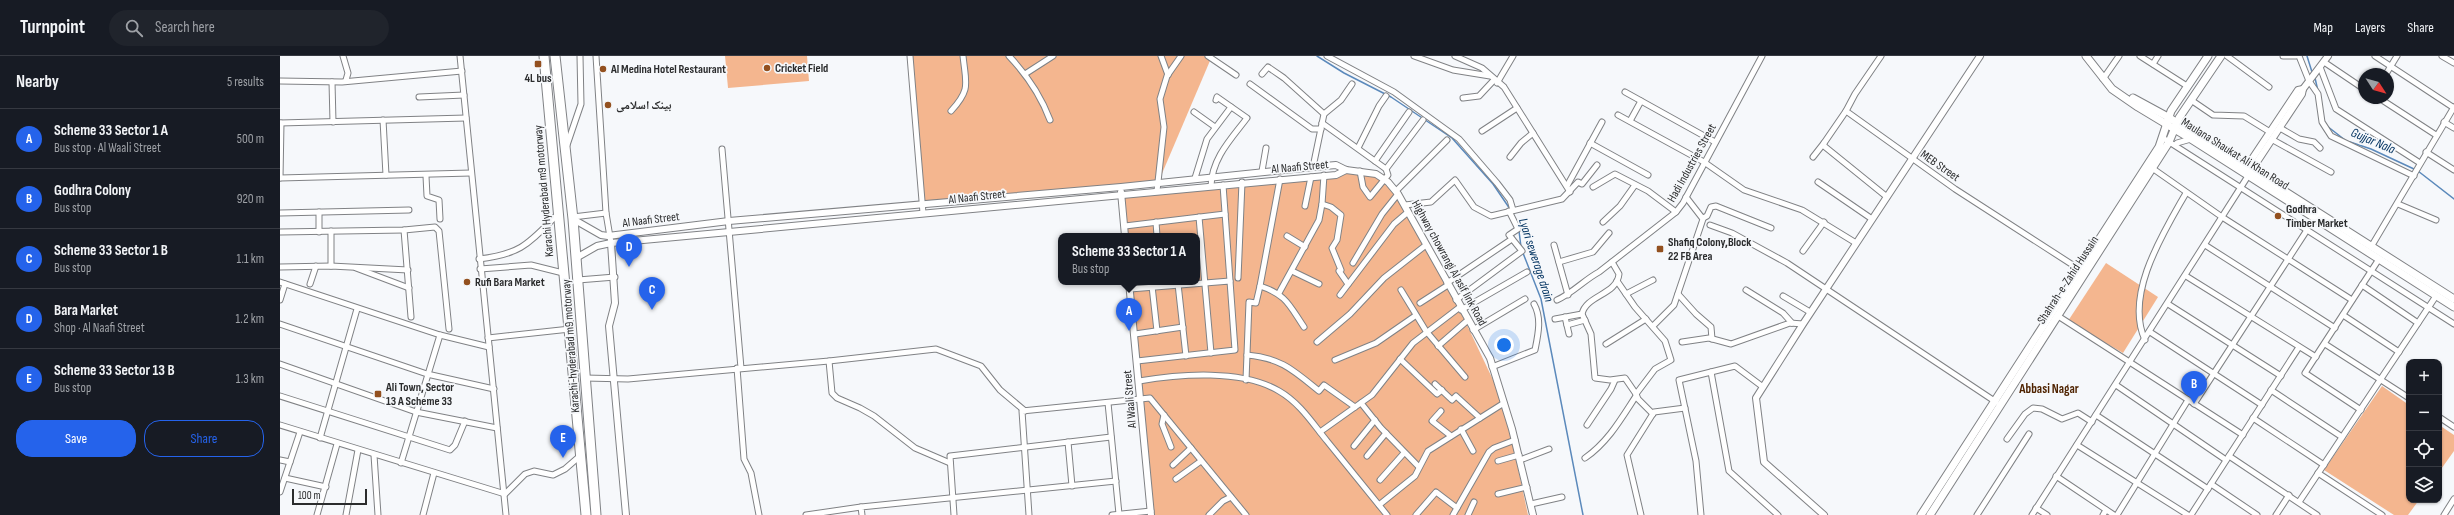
<!DOCTYPE html>
<html lang="en">
<head>
<meta charset="utf-8">
<style>
  body { margin:0; font-family:"Sofia Sans Condensed","Noto Naskh Arabic",sans-serif; background:#20242c; color:#f1f3f6 }
  .controls { position:absolute; right:12px; bottom:12px; display:grid; overflow:hidden; border-radius:8px; box-shadow:0 1px 3px #0004 }
  .controls button { width:36px; height:36px; display:grid; place-items:center; padding:0; border:0; border-bottom:1px solid #363941; background:#171b24; color:#f1f3f6; font:20px sans-serif }
  .compass { position:absolute; left:2078px; top:12px; width:36px; height:36px; border-radius:50%; background:#171b24; box-shadow:0 1px 3px #0004; rotate:126deg }
  .scale { position:absolute; left:12px; bottom:10px; width:75px; box-sizing:border-box; padding-left:4px; border:2px solid #2b2c2d; border-top:0; font-size:11px; line-height:14px; white-space:nowrap; color:#2b2c2d; -webkit-text-stroke:3px #f6f8fb; paint-order:stroke }
  .you { position:absolute; left:1224px; top:289px; width:14px; height:14px; margin:-10px; border:3px solid #fff; border-radius:50%; background:#1a73e8; box-shadow:0 0 0 6px #1a73e833 }
  .badge { display:grid; place-items:center; width:26px; height:26px; border-radius:50%; background:#2563eb; color:#fff; font-size:13px; font-weight:700 }
  .pin { position:absolute; translate:-50% -33px; filter:drop-shadow(0 1px 2px #0008) }
  .pin::after { content:''; position:absolute; top:21px; width:14px; height:12px; background:inherit; clip-path:polygon(0 0,100% 0,50% 100%) }
  .popup { position:absolute; left:778px; top:177px; width:142px; height:52px; box-sizing:border-box; display:grid; place-content:center; border-radius:8px; background:#171b24; filter:drop-shadow(0 1px 3px #0005); font-size:13px; white-space:nowrap; color:#9ea1a6 }
  .popup b { font-size:15px; color:#f1f3f6 }
  .popup::after { content:''; position:absolute; left:50%; top:100%; margin-left:-8px; border:8px solid transparent; border-top-color:#171b24 }
  .list { margin:0; padding:0; list-style:none }
  h2 { display:flex; justify-content:space-between; align-items:center; height:52px; margin:0; padding:0 16px; font-size:17px }
  h2 small { font-size:13px; font-weight:400; color:#9ea1a6 }
  .list li { display:grid; grid-template-columns:26px 1fr auto; gap:12px; align-items:center; box-sizing:border-box; height:60px; padding:0 16px; border-top:1px solid #363941 }
  .list b { display:block; font-size:15px; white-space:nowrap }
  .list p { margin:0; font-size:13px; white-space:nowrap; color:#9ea1a6 }
  .list em { font-size:13px; font-style:normal; color:#9ea1a6 }
  .actions { display:flex; gap:8px; padding:12px 16px }
  .actions a { flex:1; padding:9px 0; border:1px solid #2563eb; border-radius:16px; text-align:center; font-size:14px; color:#2563eb }
  .actions .main { background:#2563eb; color:#fff }
  .icon { flex:none; width:22px; height:22px; fill:none; stroke:currentColor; stroke-width:2; stroke-linecap:round; stroke-linejoin:round }
  .map { position:relative; flex:none; width:2174px; height:459px; overflow:hidden }
  header { display:flex; align-items:center; gap:24px; box-sizing:border-box; height:56px; padding:0 20px; background:#171b24; border-bottom:1px solid #363941 }
  header strong { font-size:19px }
  nav { display:flex; gap:22px; margin-inline-start:auto; font-size:14px }
  .search { width:280px; height:36px; background:#20242c; display:flex; align-items:center; gap:10px; box-sizing:border-box; padding:0 14px; border-radius:22px; color:#9ea1a6; font-size:15px }
  main { display:flex }
  aside { flex:1; background:#171b24 }
  .map>svg:first-child { display:block }
  .green { fill:#f4b68f }
  .lines { fill:none; stroke-linecap:round; stroke-linejoin:round }
  .stream { stroke:#5b89bb; stroke-width:1.5 }
  .minor-casing { stroke:#808285; stroke-width:7 }
  .tertiary-casing { stroke:#808285; stroke-width:8 }
  .secondary-casing { stroke:#808285; stroke-width:9 }
  .motorway-casing { stroke:#808285; stroke-width:11 }
  .minor { stroke:#fff; stroke-width:5 }
  .tertiary { stroke:#fff; stroke-width:6 }
  .secondary { stroke:#fff; stroke-width:7 }
  .motorway { stroke:#fff; stroke-width:9 }
  .poi-dot { fill:#93501f; stroke:#f6f8fb; stroke-width:1.5 }
  .labels { text-anchor:middle; dominant-baseline:central; stroke-width:3.5; stroke-linejoin:round; paint-order:stroke }
  .poi-label { font-size:12px; font-weight:bold; fill:#2b2c2d; stroke:#f6f8fb; text-anchor:start }
  .street-label { font-size:12px; fill:#2b2c2d; stroke:#f6f8fb }
  .water-label { font-size:13px; font-style:italic; fill:#063663; stroke:#f6f8fb }
  .neighbourhood-label { font-size:13px; font-weight:bold; fill:#4f2300; stroke:#f6f8fb }
</style>
</head>
<body>
<header>
<strong>Turnpoint</strong>
<div class="search"><svg class="icon" aria-label="search" viewBox="0 0 24 24"><circle cx="10" cy="10" r="6"/><path d="M15 15l6 6"/></svg>Search here</div>
<nav><a>Map</a><a>Layers</a><a>Share</a></nav>
</header>
<main>
<aside>
<h2>Nearby<small>5 results</small></h2>
<ul class="list">
<li><span class="badge">A</span><div><b>Scheme 33 Sector 1 A</b><p>Bus stop · Al Waali Street</p></div><em>500 m</em></li>
<li><span class="badge">B</span><div><b>Godhra Colony</b><p>Bus stop</p></div><em>920 m</em></li>
<li><span class="badge">C</span><div><b>Scheme 33 Sector 1 B</b><p>Bus stop</p></div><em>1.1 km</em></li>
<li><span class="badge">D</span><div><b>Bara Market</b><p>Shop · Al Naafi Street</p></div><em>1.2 km</em></li>
<li><span class="badge">E</span><div><b>Scheme 33 Sector 13 B</b><p>Bus stop</p></div><em>1.3 km</em></li>
</ul>
<div class="actions"><a class="main">Save</a><a>Share</a></div>
</aside>
<div class="map">
<svg width="2174" height="459" viewBox="0 0 2174 459">
  <rect width="100%" height="100%" fill="#f6f8fb"/>
  <g class="green">
    <path d="M445 0H527L529 25 448 32Z"/>
    <path d="M630 0H932L878 127 643 147Z"/>
    <path d="M1080 115 1108 119 1168 229 1224 347 1248 459H871L850 226H917V180H845L842 139Z"/>
    <path d="M1826 207 1878 241 1843 297 1788 265Z"/>
    <path d="M2102 330 2129 349V444H2139L2128 459H2114L2044 414Z"/>
    <path d="M2159 369 2174 379V395L2159 416Z"/>
  </g>
  <g class="lines">
    <g class="stream">
      <path d="M1037 0 1064 17 1111 41 1172 82 1213 128 1230 153"/>
      <path d="M2027 0 2032 16"/>
      <path d="M2035 22 2038 35"/>
      <path d="M2047 70 2065 84"/>
      <path d="M2070 86 2091 93 2134 113"/>
      <path d="M2138 115 2174 143"/>
      <path d="M1239 175 1241 191"/>
      <path d="M1243 197 1261 243 1303 459"/>
    </g>
    <defs>
      <g id="minor">
        <path d="M63 0 68 17 66 24"/>
        <path d="M180 0 226 459"/>
        <path d="M316 0 326 157 331 187"/>
        <path d="M630 0 643 157"/>
        <path d="M729 0C747 19 761 40 770 64"/>
        <path d="M881 0 888 19"/>
        <path d="M928 0 956 19"/>
        <path d="M1047 0 1114 36 1179 83 1217 127 1230 144 1233 154"/>
        <path d="M1134 0 1173 14 1210 20"/>
        <path d="M1175 0 1202 12 1224 31 1290 136"/>
        <path d="M1601 0 1575 38 1566 55 1675 133 1799 213"/>
        <path d="M1860 0 1907 30"/>
        <path d="M1947 0 1989 31"/>
        <path d="M2003 0H2016"/>
        <path d="M2019 0 2029 25 2038 38 2042 66 2051 80 2134 120"/>
        <path d="M2095 0 2174 52"/>
        <path d="M2162 0 2174 7"/>
        <path d="M2044 6 2084 33"/>
        <path d="M1873 8 1878 0"/>
        <path d="M2040 11 2056 53 2140 107"/>
        <path d="M745 18 773 0"/>
        <path d="M982 18 988 11 1004 22 1044 58 1033 111"/>
        <path d="M2106 18 2117 0"/>
        <path d="M1823 23 1839 0"/>
        <path d="M0 25 62 26 182 15"/>
        <path d="M52 26 53 66"/>
        <path d="M1217 27 1233 0"/>
        <path d="M970 28 1032 73H1041"/>
        <path d="M1345 36 1435 86"/>
        <path d="M139 41 184 39"/>
        <path d="M1183 42 1199 40 1214 24"/>
        <path d="M2099 42 2156 79"/>
        <path d="M1911 44 1933 59 1964 60 1990 76"/>
        <path d="M671 55C691 33 686 28 683 0"/>
        <path d="M1566 55 1544 87V90L1607 141"/>
        <path d="M914 56 935 71"/>
        <path d="M1044 58 1061 44 1072 28"/>
        <path d="M1338 59 1424 106 1464 134 1522 154 1576 187"/>
        <path d="M103 64 106 119"/>
        <path d="M1350 65 1361 45"/>
        <path d="M2164 66 2174 72"/>
        <path d="M0 67 186 62"/>
        <path d="M1042 67 1106 113 1108 119 1090 141 1083 131 1080 115"/>
        <path d="M2000 72 2019 83 2034 86 2040 92"/>
        <path d="M1202 75 1237 52"/>
        <path d="M1883 82 2174 268"/>
        <path d="M1993 84 2051 116"/>
        <path d="M1310 87 1368 119"/>
        <path d="M287 89 301 48 300 0"/>
        <path d="M1895 89 1897 87 1911 83"/>
        <path d="M1078 92 1099 50 1106 40"/>
        <path d="M442 93 461 312"/>
        <path d="M2146 96 2174 114"/>
        <path d="M1230 101 1241 87 1253 77"/>
        <path d="M1533 101 1544 87"/>
        <path d="M1095 105 1129 56"/>
        <path d="M1872 112 1942 161 2072 244"/>
        <path d="M1106 113 1143 64"/>
        <path d="M982 115 986 92"/>
        <path d="M146 120 147 140 159 144 160 163"/>
        <path d="M0 122 191 117"/>
        <path d="M0 122 1 67"/>
        <path d="M915 122 927 83 951 51"/>
        <path d="M1000 123 980 230C1007 239 1009 249 1024 271"/>
        <path d="M1538 126 1592 163"/>
        <path d="M943 129 950 225"/>
        <path d="M931 130C932 102 951 83 967 62L937 41 936 44"/>
        <path d="M1287 130 1322 66"/>
        <path d="M1313 131 1335 118 1368 135 1396 156"/>
        <path d="M877 135 884 71 880 43 887 20 901 0"/>
        <path d="M1116 135 1167 84"/>
        <path d="M1042 148 1051 151 1061 159 1057 184 1052 192 1061 214 1059 215 1068 228"/>
        <path d="M2118 148 2156 164"/>
        <path d="M1125 149 1151 146 1175 124 1194 151 1211 160 1282 143 1298 126 1302 128 1317 109"/>
        <path d="M1025 150 1031 121"/>
        <path d="M0 157 129 154"/>
        <path d="M293 161 326 157"/>
        <path d="M919 161 931 297"/>
        <path d="M1423 162 1427 160 1431 151 1436 150 1491 172"/>
        <path d="M876 166 877 180"/>
        <path d="M1323 166 1340 150 1355 129"/>
        <path d="M1430 169 1452 177 1507 207 1716 346"/>
        <path d="M845 170 945 158"/>
        <path d="M124 174 131 261"/>
        <path d="M0 176 124 174 155 171 159 175 169 273"/>
        <path d="M39 176V156"/>
        <path d="M1007 180 1025 191"/>
        <path d="M1274 189 1288 239"/>
        <path d="M1925 189 2055 272"/>
        <path d="M2091 191 2174 51"/>
        <path d="M1523 195 1544 166"/>
        <path d="M199 203C242 198 249 187 278 158"/>
        <path d="M1279 206 1313 196 1329 177"/>
        <path d="M1332 206 1339 218C1337 239 1306 239 1302 258L1311 278 1315 322 1330 324 1345 322 1356 338"/>
        <path d="M1073 207 1102 158 1118 138"/>
        <path d="M51 210V175"/>
        <path d="M0 211 51 210 128 214"/>
        <path d="M76 212 129 232"/>
        <path d="M200 213 251 209 283 217"/>
        <path d="M1012 215 1039 228"/>
        <path d="M1906 220 2036 301"/>
        <path d="M958 222 962 126"/>
        <path d="M298 224 335 221"/>
        <path d="M1337 225 1355 251 1385 285 1391 304 1375 313 1356 338 1358 343 1373 358"/>
        <path d="M0 226 160 279 209 291"/>
        <path d="M1167 227 1232 183"/>
        <path d="M30 228 36 210"/>
        <path d="M898 228 906 300"/>
        <path d="M2082 229 2138 267"/>
        <path d="M872 230 877 275"/>
        <path d="M850 233 950 225 955 294 857 305"/>
        <path d="M1121 234 1146 275 1185 321"/>
        <path d="M1466 234 1503 257 1512 267"/>
        <path d="M999 237 1039 164 1042 148 1044 119"/>
        <path d="M1346 238 1373 224"/>
        <path d="M1398 238 1416 258 1431 271 1432 283"/>
        <path d="M1060 239 1114 168 1128 156"/>
        <path d="M1503 240 1530 256"/>
        <path d="M0 244 5 228"/>
        <path d="M1176 244 1242 195 1229 179 1238 173 1229 155"/>
        <path d="M1277 244C1293 237 1304 224 1319 216L1396 156 1403 147 1482 0"/>
        <path d="M1140 247 1168 229"/>
        <path d="M1888 248 2001 320"/>
        <path d="M1181 254 1247 216"/>
        <path d="M2063 259 2119 296"/>
        <path d="M1778 260 1963 379"/>
        <path d="M1285 261 1289 278"/>
        <path d="M1275 263 1302 258"/>
        <path d="M0 268 147 318 214 333"/>
        <path d="M1287 269 1305 264"/>
        <path d="M1373 270 1394 249 1423 163 1406 141"/>
        <path d="M1193 274 1245 243"/>
        <path d="M1870 276 1982 349"/>
        <path d="M855 278 903 271"/>
        <path d="M208 282 290 273"/>
        <path d="M1865 284C1844 238 1884 176 1906 137"/>
        <path d="M1037 286 1070 258 1104 222 1146 189"/>
        <path d="M1402 286 1429 282 1451 288 1510 267 1523 268"/>
        <path d="M1326 288 1366 263"/>
        <path d="M2045 288 2129 342"/>
        <path d="M1158 290 1188 264"/>
        <path d="M967 299C1001 302 1013 314 1039 335L1044 329 1075 351"/>
        <path d="M1120 303 1157 338 1162 334"/>
        <path d="M1055 304 1096 287 1135 260"/>
        <path d="M549 305 552 337 557 342 580 352 594 360 635 392 670 407"/>
        <path d="M0 308 136 356 217 372"/>
        <path d="M1212 311 1255 294C1258 279 1262 262 1254 248"/>
        <path d="M457 312 464 403 471 417 479 459"/>
        <path d="M1431 316 1449 415 1498 459"/>
        <path d="M305 322 348 323 549 305 656 293 701 310 720 334 745 355"/>
        <path d="M966 324 969 246 976 247 980 230"/>
        <path d="M859 325C900 318 962 313 999 335 1020 347 1033 368 1047 385 1067 410 1087 434 1107 459"/>
        <path d="M1155 328 1172 344 1176 340 1200 362"/>
        <path d="M1836 329 1946 404"/>
        <path d="M1991 334 2062 381"/>
        <path d="M0 340 170 394 175 389 185 365"/>
        <path d="M828 347 839 458"/>
        <path d="M1081 347 1101 372 1139 411"/>
        <path d="M1914 348 2027 174"/>
        <path d="M2081 354 2025 317 2099 203"/>
        <path d="M1161 355 1152 365 1171 380"/>
        <path d="M884 359 882 368 891 391"/>
        <path d="M1816 359 1928 433"/>
        <path d="M2159 361 2174 371"/>
        <path d="M1973 362 2044 409"/>
        <path d="M0 369 225 438 245 418 254 415 273 419 285 413 300 400"/>
        <path d="M1307 369 1331 333 1335 324"/>
        <path d="M1181 373 1193 395"/>
        <path d="M1040 376 1092 339 1133 287 1180 251"/>
        <path d="M40 382 77 253"/>
        <path d="M1727 383 1745 358 1753 352 1762 353 1782 363 1798 357 1812 366"/>
        <path d="M788 386 792 430"/>
        <path d="M1797 389 1908 459"/>
        <path d="M1074 390 1095 364"/>
        <path d="M94 399 98 459"/>
        <path d="M1087 400 1106 377"/>
        <path d="M1949 400 2037 459"/>
        <path d="M1305 402C1328 386 1341 363 1356 340"/>
        <path d="M0 404 10 406"/>
        <path d="M1240 404 1269 393"/>
        <path d="M1218 405 1239 399"/>
        <path d="M121 407 160 279"/>
        <path d="M893 409 911 392"/>
        <path d="M2038 417 2102 459"/>
        <path d="M1776 420 1834 459"/>
        <path d="M5 422 46 431"/>
        <path d="M896 423 921 405"/>
        <path d="M1100 424 1124 397"/>
        <path d="M1931 428 1977 459"/>
        <path d="M0 436 20 376"/>
        <path d="M1218 438 1247 431"/>
        <path d="M2019 446 2156 240"/>
        <path d="M1251 448 1282 441"/>
        <path d="M1099 449 1135 420 1148 395 1224 347"/>
        <path d="M1756 452 1767 459"/>
        <path d="M37 459 57 388"/>
        <path d="M66 459 78 394"/>
        <path d="M143 459 154 417"/>
        <path d="M526 459 581 451"/>
        <path d="M582 459 581 451 836 425"/>
        <path d="M674 459 670 400 831 381"/>
        <path d="M749 459 742 355 870 342 966 459"/>
        <path d="M832 459 871 455"/>
        <path d="M929 459 943 445 951 441"/>
        <path d="M1136 459 1156 436 1177 452"/>
        <path d="M1173 459 1209 396 1214 392 1235 384"/>
        <path d="M1188 459 1194 446"/>
        <path d="M1361 459 1347 399 1374 356 1405 352"/>
        <path d="M1421 459 1416 405 1399 324 1455 310 1483 331"/>
        <path d="M1697 459 1749 378"/>
        <path d="M1752 459 1968 120"/>
        <path d="M1823 459 1826 454"/>
        <path d="M1837 459 1908 344"/>
        <path d="M1911 459 2019 291"/>
        <path d="M1996 459 2009 439"/>
        <path d="M2164 459 2174 443"/>
      </g>
      <g id="tertiary">
        <path d="M1964 115 2018 34 2023 33"/>
        <path d="M1969 118 2022 38 2023 33 2048 0"/>
        <path d="M841 136 845 180"/>
        <path d="M293 163 321 179 328 180 449 165 841 131 1033 111 1056 109 1066 114 1096 118 1108 126 1118 138 1210 302 1232 373 1253 459"/>
        <path d="M331 187 335 247 329 270 346 459"/>
        <path d="M296 202 317 190 331 187 1056 119 1066 114"/>
        <path d="M849 226 871 459"/>
        <path d="M1544 459 1484 406 1476 342 1523 268 1700 0"/>
      </g>
      <g id="secondary">
        <path d="M1806 0 1832 33 1858 51 1911 83 2174 251"/>
        <path d="M1853 42 1888 61 2174 243"/>
        <path d="M1641 459 1879 91 1891 55 1928 0"/>
        <path d="M1650 459 1889 86 1899 62 1941 0"/>
      </g>
      <g id="motorway">
        <path d="M264 0 306 459"/>
        <path d="M275 0 293 163 316 459"/>
      </g>
    </defs>
    <use href="#minor" class="minor-casing"/>
    <use href="#tertiary" class="tertiary-casing"/>
    <use href="#secondary" class="secondary-casing"/>
    <use href="#motorway" class="motorway-casing"/>
    <use href="#minor" class="minor"/>
    <use href="#tertiary" class="tertiary"/>
    <use href="#secondary" class="secondary"/>
    <use href="#motorway" class="motorway"/>
  </g>
  <g class="poi-dot">
    <rect x="254" y="4" width="8" height="8" rx="2"/>
    <circle cx="487" cy="12" r="4"/>
    <circle cx="323" cy="13" r="4"/>
    <circle cx="328" cy="49" r="4"/>
    <circle cx="1998" cy="160" r="4"/>
    <rect x="1376" y="189" width="8" height="8" rx="2"/>
    <circle cx="187" cy="226" r="4"/>
    <rect x="94" y="334" width="8" height="8" rx="2"/>
  </g>
  <g class="labels">
    <g class="poi-label">
      <text x="495" y="12">Cricket Field</text>
      <text x="331" y="13">Al Medina Hotel Restaurant</text>
      <text x="258" y="22" text-anchor="middle">4L bus</text>
      <text x="336" y="49">بینک اسلامی</text>
      <text x="2006" y="153">Godhra<tspan x="2006" dy="14">Timber Market</tspan></text>
      <text x="1388" y="186">Shafiq Colony,Block<tspan x="1388" dy="14">22 FB Area</tspan></text>
      <text x="195" y="226">Rufi Bara Market</text>
      <text x="106" y="331">Ali Town, Sector<tspan x="106" dy="14">13 A Scheme 33</tspan></text>
    </g>
    <g class="street-label">
      <text transform="translate(1955 98) rotate(32)">Maulana Shaukat Ali Khan Road</text>
      <text transform="translate(1412 107) rotate(-61)">Hadi Industries Street</text>
      <text transform="translate(1660 110) rotate(35)">MEB Street</text>
      <text transform="translate(1020 111) rotate(-5)">Al Naafi Street</text>
      <text transform="translate(264 135) rotate(-95)">Karachi Hyderabad m9 motorway</text>
      <text transform="translate(697 141) rotate(-6)">Al Naafi Street</text>
      <text transform="translate(371 164) rotate(-7)">Al Naafi Street</text>
      <text transform="translate(1169 207) rotate(61)">Highway chowrangi Al asif link Road</text>
      <text transform="translate(1788 224) rotate(-57)">Shahrah-e-Zahid Hussain</text>
      <text transform="translate(291 290) rotate(-94)">Karachi-hyderabad m9 motorway</text>
      <text transform="translate(850 343) rotate(-95)">Al Waali Street</text>
    </g>
    <g class="water-label">
      <text transform="translate(2093 85) rotate(23)">Gujjar Nala</text>
      <text transform="translate(1256 204) rotate(72)">Lyari sewerage drain</text>
    </g>
    <g class="neighbourhood-label">
      <text x="1769" y="333">Abbasi Nagar</text>
    </g>
  </g>
</svg>
<div class="controls">
<button>+</button>
<button>−</button>
<button><svg class="icon" aria-label="locate" viewBox="0 0 24 24"><circle cx="12" cy="12" r="6"/><path d="M12 2v4M12 18v4M2 12h4M18 12h4"/></svg></button>
<button><svg class="icon" aria-label="layers" viewBox="0 0 24 24"><path d="M12 4l9 5-9 5-9-5zM3 14l9 5 9-5"/></svg></button>
</div>
<svg class="compass" viewBox="-18 -18 36 36"><path d="M0-13l5 13h-10z" fill="#e53935"/><path d="M0 13l5-13h-10z" fill="#9ea1a6"/></svg>
<div class="scale">100 m</div>
<div class="you"></div>
<div class="pin badge" style="left:849px;top:275px">A</div>
<div class="popup"><b>Scheme 33 Sector 1 A</b>Bus stop</div>
<div class="pin badge" style="left:1914px;top:348px">B</div>
<div class="pin badge" style="left:372px;top:254px">C</div>
<div class="pin badge" style="left:349px;top:211px">D</div>
<div class="pin badge" style="left:283px;top:402px">E</div>
</div>
</main>
</body>
</html>
